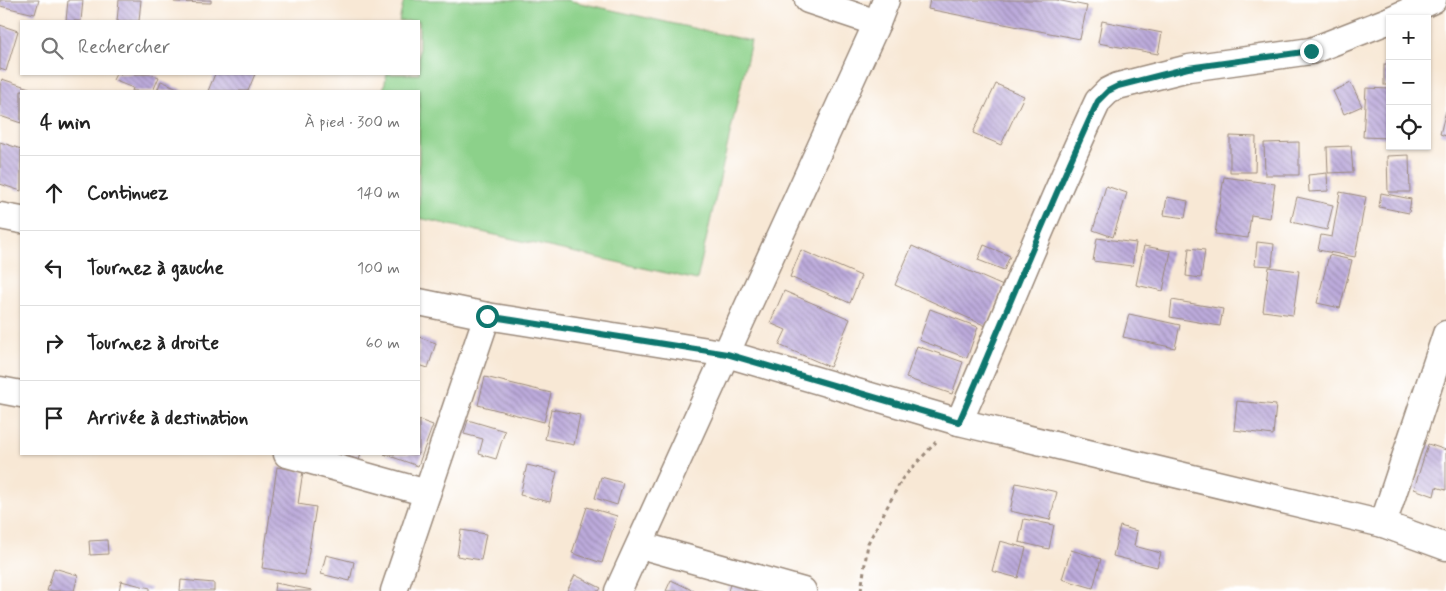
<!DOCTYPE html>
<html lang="fr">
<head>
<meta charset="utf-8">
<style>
  body { margin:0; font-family:Mynerve,sans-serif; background:#f6f6f6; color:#222 }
  .controls { position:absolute; right:15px; top:15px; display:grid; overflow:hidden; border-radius:0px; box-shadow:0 1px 4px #0004 }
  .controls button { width:45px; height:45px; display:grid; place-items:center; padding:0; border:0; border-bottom:1px solid #e0e0e0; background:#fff; color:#222; font:25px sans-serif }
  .stop { position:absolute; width:15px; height:15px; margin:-11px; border:4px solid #0f766e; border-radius:50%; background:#fff }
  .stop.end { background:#0f766e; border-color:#fff; box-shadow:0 1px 5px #0008 }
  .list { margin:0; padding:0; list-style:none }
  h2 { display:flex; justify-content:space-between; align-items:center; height:65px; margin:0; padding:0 20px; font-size:21px }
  h2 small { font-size:16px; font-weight:400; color:#767676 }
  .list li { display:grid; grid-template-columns:32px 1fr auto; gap:15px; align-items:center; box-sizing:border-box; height:75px; padding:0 20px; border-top:1px solid #e0e0e0 }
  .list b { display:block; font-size:19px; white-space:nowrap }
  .list em { font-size:16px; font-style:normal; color:#767676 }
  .icon { flex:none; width:28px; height:28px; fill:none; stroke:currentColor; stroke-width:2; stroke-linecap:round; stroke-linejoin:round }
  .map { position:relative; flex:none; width:1446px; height:591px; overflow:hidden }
  .search { position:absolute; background:#fff; box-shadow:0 1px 4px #0004; left:20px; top:20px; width:400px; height:55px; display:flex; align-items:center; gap:12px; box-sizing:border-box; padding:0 18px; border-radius:0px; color:#767676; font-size:19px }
  .panel { position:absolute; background:#fff; box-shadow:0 1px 4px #0004; left:20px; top:90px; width:400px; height:365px; border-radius:0px }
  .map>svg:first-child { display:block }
  .park { fill:#8cd18a; stroke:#647e54 }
  .building { fill:url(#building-back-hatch) }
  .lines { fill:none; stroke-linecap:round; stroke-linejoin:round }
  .minor-casing { stroke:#9a897a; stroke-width:29 }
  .path { stroke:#9a897a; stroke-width:3; stroke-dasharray:4 4; stroke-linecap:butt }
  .minor { stroke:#fff; stroke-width:26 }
  .route { stroke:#0f766e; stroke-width:6 }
</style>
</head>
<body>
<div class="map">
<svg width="1446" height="591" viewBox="0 0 1446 591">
  <defs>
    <pattern id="building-back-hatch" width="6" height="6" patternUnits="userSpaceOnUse" patternTransform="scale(1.25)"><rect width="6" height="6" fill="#bcaadb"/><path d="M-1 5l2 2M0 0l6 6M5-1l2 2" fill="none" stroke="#9a8bb1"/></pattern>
  </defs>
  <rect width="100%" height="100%" fill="#fff"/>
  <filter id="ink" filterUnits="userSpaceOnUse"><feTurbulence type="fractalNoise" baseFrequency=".02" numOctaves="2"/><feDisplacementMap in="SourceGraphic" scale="10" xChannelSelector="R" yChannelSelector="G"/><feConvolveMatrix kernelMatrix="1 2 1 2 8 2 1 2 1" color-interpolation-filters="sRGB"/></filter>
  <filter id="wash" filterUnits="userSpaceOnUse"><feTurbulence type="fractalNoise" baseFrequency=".0096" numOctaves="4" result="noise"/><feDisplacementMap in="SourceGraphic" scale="20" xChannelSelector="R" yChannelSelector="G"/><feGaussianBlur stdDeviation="1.12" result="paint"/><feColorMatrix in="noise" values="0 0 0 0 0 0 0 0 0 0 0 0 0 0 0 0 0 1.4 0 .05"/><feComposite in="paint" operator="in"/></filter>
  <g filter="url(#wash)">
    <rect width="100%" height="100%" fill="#f8e8d5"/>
    <path class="park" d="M404 0H567L751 41 697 280 419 218V91H383L387 74H419V21H399Z"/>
    <g id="blocks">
      <g class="building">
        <path d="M0 0H39L35 14 0 6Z"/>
        <path d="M68 0H83L81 21H66Z"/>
        <path d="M119 0H141L139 21H117Z"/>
        <path d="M175 0H211V3L174 2Z"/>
        <path d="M930 0H1056L1087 6 1080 39 928 9Z"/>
        <path d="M1102 21 1162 33 1158 54 1098 43Z"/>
        <path d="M0 25 18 31 6 71 0 69Z"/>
        <rect x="1384" y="64" width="6" height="21"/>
        <path d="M116 74H150L159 77 153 91H132L133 88 113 80Z"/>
        <path d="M215 74H255L248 91H208Z"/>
        <path d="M2 79 38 91H21V123L0 116V86Z"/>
        <path d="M161 81 185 91H157Z"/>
        <path d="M1351 83 1362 106 1344 114 1333 91Z"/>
        <path d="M996 84 1024 96 1001 145 973 133Z"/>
        <path d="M1366 88 1390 89V138L1363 137Z"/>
        <path d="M1446 111V136L1440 134Z"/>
        <path d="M1230 136 1256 137 1255 172H1230Z"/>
        <path d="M0 142 21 149V191L0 184Z"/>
        <path d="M1299 142V175H1265L1264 143Z"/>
        <path d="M1351 146 1353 172 1328 173 1327 147Z"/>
        <path d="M1409 155 1410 192H1388L1387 156Z"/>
        <path d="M1327 173 1328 191 1309 192 1308 175Z"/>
        <path d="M1224 177 1275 184 1270 218 1251 215 1248 238 1215 234Z"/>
        <path d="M1106 186 1127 193 1113 237 1093 230Z"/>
        <path d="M1340 192 1366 197 1355 257 1318 250 1321 235 1332 237Z"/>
        <path d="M1381 193 1411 199 1409 213 1379 207Z"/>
        <path d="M1167 197 1188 201 1185 218 1164 215Z"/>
        <path d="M1297 197 1333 205 1327 230 1291 222Z"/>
        <path d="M1097 238 1136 243 1132 266 1093 261Z"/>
        <path d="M1257 242 1274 244 1272 266 1255 265Z"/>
        <path d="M984 245 1010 256 1004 270 978 260Z"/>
        <path d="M912 246 1003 286 986 326 895 285Z"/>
        <path d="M1144 246 1171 251 1163 291 1136 285Z"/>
        <path d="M1189 248 1205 250 1201 278 1186 276Z"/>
        <path d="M801 250 861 276 850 303 790 277Z"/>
        <path d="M1329 255 1352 260 1340 308 1317 303Z"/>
        <path d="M1269 267 1299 271 1293 315 1263 311Z"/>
        <path d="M784 291 850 319 830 367 779 345 786 330 770 323Z"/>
        <path d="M1172 300 1223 309 1220 326 1170 317Z"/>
        <path d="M930 309 978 327 967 358 919 340Z"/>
        <path d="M1129 314 1180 325 1175 348 1123 337Z"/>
        <path d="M419 337 436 343 428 368 419 365Z"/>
        <path d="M917 346 963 362 952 394 906 378Z"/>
        <path d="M485 377 551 393 544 422 478 405Z"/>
        <path d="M1237 401 1276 405 1273 435 1234 430Z"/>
        <path d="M551 409 580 415 574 445 545 439Z"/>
        <path d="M419 420 433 425 418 466 384 454H419Z"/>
        <path d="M468 420 505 431 496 459 479 454 483 439 464 434Z"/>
        <path d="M1428 444 1446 450V490L1436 487 1434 496 1414 489Z"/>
        <path d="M340 454H361L359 460Z"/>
        <path d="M527 465 557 472 550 502 520 495Z"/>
        <path d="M277 467 303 471 298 504 316 507 305 575 262 568Z"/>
        <path d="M601 477 623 483 617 505 595 498Z"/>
        <path d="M1016 483 1057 492 1050 520 1010 511Z"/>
        <path d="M587 507 617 516 602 563 572 553Z"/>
        <path d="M1024 519 1054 525 1049 549 1019 542Z"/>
        <path d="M1120 526 1137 531 1134 546 1161 553 1157 567 1113 556Z"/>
        <path d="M461 530 486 534 481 560 457 556Z"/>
        <path d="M107 540 108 554 90 555 89 541Z"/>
        <path d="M1000 541 1026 548 1018 578 992 571Z"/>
        <path d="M1071 550 1101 559 1093 588 1062 579Z"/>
        <path d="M326 555 354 562 350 581 321 574Z"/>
        <path d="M54 568 78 575 74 591H47Z"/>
        <path d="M575 575 601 588 599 591H567Z"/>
        <path d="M181 580 214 583V591H180Z"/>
        <path d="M671 580 694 591H666Z"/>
        <path d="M121 581 150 588V591H119Z"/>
        <path d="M731 581 771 591H728Z"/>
        <path d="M275 583 312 590V591H274Z"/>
      </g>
    </g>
  </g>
  <g filter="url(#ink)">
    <use href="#blocks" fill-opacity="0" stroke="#9a897a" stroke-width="1"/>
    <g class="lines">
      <defs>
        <g id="minor">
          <path d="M808 0 877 23"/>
          <path d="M1392 19 1433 0"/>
          <path d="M0 216 21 220"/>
          <path d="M419 302 487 316 727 354 959 422 1383 524 1446 547"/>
          <path d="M0 390 21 394"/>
          <path d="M959 422C1006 315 1048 207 1098 101L1108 91 1118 86 1189 68 1311 51 1390 20"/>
          <path d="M287 454 427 493"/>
          <path d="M1383 524 1446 334"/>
          <path d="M640 545 803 591"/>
          <path d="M394 591 487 316"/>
          <path d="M618 591 877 23 886 0"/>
        </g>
      </defs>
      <use href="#minor" class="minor-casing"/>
      <path class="path" d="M861 591 868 543 902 479 936 442"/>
      <use href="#minor" class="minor"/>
    </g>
  </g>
  <g class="lines" filter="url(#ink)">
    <path class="route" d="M487 316 727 354 959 422C1006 315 1048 207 1098 101L1108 91 1118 86 1188 68 1311 51"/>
  </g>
</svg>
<div class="controls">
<button>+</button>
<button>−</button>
<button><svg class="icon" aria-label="locate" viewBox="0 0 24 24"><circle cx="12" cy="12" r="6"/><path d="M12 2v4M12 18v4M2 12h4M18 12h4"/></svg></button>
</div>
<div class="stop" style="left:487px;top:316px"></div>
<div class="stop end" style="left:1311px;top:51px"></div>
<div class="search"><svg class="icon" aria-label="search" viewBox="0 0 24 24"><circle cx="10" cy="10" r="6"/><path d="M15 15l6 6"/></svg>Rechercher</div>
<section class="panel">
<h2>4 min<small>À pied · 300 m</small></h2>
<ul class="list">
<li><svg class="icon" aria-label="ahead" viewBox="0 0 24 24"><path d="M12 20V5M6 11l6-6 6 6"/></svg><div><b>Continuez</b></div><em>140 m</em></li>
<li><svg class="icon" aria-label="left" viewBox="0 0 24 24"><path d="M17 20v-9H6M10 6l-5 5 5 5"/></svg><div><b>Tournez à gauche</b></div><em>100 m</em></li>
<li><svg class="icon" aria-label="right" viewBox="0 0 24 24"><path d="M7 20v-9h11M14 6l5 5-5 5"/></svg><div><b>Tournez à droite</b></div><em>60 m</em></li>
<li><svg class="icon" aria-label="arrive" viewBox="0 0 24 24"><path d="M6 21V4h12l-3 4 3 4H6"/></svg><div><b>Arrivée à destination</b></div></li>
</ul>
</section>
</div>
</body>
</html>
